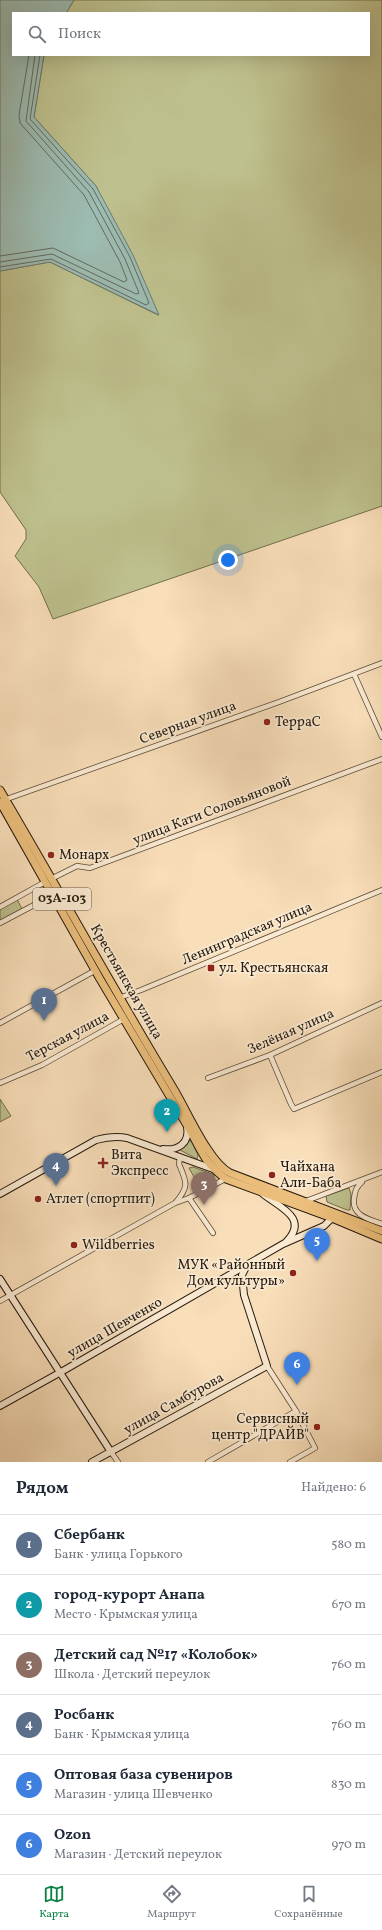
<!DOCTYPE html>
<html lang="ru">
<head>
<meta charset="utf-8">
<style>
  body { margin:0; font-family:Vollkorn,serif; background:#f6f6f7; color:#1f2937 }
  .you { position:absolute; left:228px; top:560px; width:14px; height:14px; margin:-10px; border:3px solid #fff; border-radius:50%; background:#1a73e8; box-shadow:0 0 0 6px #1a73e833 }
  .badge { display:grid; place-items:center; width:26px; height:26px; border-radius:50%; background:#0b8043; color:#fff; font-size:13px; font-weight:700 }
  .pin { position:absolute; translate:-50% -33px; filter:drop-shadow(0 1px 2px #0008) }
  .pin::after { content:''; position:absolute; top:21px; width:14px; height:12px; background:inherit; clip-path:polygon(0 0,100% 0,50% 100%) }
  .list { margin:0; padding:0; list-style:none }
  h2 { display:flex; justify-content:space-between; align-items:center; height:52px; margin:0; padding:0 16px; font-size:17px }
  h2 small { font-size:13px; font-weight:400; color:#747a83 }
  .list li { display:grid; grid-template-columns:26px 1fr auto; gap:12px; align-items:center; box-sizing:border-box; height:60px; padding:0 16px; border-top:1px solid #e0e1e3 }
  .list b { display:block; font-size:15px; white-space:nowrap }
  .list p { margin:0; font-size:13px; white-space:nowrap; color:#747a83 }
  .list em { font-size:13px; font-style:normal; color:#747a83 }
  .icon { flex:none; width:22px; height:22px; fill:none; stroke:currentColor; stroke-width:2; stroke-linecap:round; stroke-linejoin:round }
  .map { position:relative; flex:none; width:382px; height:1462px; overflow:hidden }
  .search { position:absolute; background:#fff; box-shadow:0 4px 16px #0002; left:12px; right:12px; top:12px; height:44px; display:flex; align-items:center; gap:10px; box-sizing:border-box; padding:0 14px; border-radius:0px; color:#747a83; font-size:15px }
  .sheet { height:412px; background:#fff }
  nav { display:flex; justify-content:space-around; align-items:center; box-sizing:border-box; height:56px; border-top:1px solid #e0e1e3; background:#fff; font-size:11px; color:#747a83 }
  nav a { display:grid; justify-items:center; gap:2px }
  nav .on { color:#0b8043 }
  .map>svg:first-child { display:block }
  .green { fill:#bec18e; stroke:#726e4e }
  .water { fill:#9dbcb2; stroke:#6d7b71 }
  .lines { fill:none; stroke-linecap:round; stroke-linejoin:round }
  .shore { stroke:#626b60; stroke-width:1 }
  .street-casing { stroke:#5a4b3a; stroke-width:6 }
  .secondary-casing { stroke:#261a0f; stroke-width:8 }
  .primary-casing { stroke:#261a0f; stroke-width:9 }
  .street { stroke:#faead2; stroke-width:4.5 }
  .secondary { stroke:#faead2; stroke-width:6 }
  .primary { stroke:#ecbf7c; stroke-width:7 }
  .poi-dot { fill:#8f2418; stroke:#faead2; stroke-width:1.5 }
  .labels { text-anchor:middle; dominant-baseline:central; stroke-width:3.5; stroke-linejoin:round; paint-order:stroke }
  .shield { fill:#faead2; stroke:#66584a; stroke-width:1 }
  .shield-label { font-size:13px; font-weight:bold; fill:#261a0f }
  .poi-label { font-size:14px; fill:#261a0f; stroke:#faead2; text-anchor:start }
  .street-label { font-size:14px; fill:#261a0f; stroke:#faead2 }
</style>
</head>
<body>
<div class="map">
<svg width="382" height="1462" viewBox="0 0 382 1462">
  <rect width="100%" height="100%" fill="#f8deb9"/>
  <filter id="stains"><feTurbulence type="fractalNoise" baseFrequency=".005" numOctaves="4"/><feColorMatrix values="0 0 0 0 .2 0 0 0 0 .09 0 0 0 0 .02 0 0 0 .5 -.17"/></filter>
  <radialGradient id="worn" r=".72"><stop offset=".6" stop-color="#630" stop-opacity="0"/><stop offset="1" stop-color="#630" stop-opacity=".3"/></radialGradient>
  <g class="green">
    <path d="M74 0H382V506L53 619 39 587 15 556 26 539V530L0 492V271L50 262 158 315 96 186 34 117 44 55H369V13H66Z"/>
    <path d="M17 899 22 909 0 921V909Z"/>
    <path d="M0 1099 11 1116 0 1122Z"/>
    <path d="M188 1141H192L198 1155 197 1159 180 1150Z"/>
    <path d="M193 1167 212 1174 214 1175V1180L202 1183 197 1182 190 1170 189 1168Z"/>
    <path d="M349 1188 351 1194 350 1210H347L327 1202 326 1196Z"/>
  </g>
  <path class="water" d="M0 0H74L66 13H13V55H44L34 117 96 186 133 255 159 315 50 262 0 271Z"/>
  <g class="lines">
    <g class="shore">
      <path d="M0 256 53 248 124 282 127 280 120 262 84 195 20 123 19 115 29 55"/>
      <path d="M0 262 52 254 136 294 139 293 125 259 89 192 26 121 35 55"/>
      <path d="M0 267 51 259 146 305 149 303 130 257 93 189 30 119 40 55"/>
    </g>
    <defs>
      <g id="street">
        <path d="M354 674 382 737"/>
        <path d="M4 800 279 702 382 663"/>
        <path d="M51 879 77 866 90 868 382 759"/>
        <path d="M0 907 45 882"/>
        <path d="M0 923 53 895"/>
        <path d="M119 998 141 990 382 890"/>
        <path d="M0 1023 96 970"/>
        <path d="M270 1055 291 1104 294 1109 382 1072"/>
        <path d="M208 1078 270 1055 382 1003"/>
        <path d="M0 1083 42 1065 124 1019"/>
        <path d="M362 1182C356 1187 355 1191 354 1199 352 1216 369 1219 382 1224"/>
        <path d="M189 1198 213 1233"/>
        <path d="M306 1201 382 1172"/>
        <path d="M176 1202C190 1186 186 1181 179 1164L180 1157"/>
        <path d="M0 1301 175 1203 189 1198 227 1178"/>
        <path d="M267 1366 296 1411 315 1448 290 1462"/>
        <path d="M111 1452 118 1462"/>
        <path d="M208 1462 296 1411"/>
      </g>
      <g id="secondary">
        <path d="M163 1149C178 1151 190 1143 187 1127"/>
        <path d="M0 1194 96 1140C107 1137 117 1136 127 1138L213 1169"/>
        <path d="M263 1194C279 1207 310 1218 286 1242"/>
        <path d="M0 1279 111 1452"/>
        <path d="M0 1406 61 1372 283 1244 324 1226 332 1218"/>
        <path d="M92 1462 267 1366 244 1295 242 1275 246 1267"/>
      </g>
      <g id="primary">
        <path d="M0 790C59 890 115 992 175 1091 188 1113 209 1162 230 1173L382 1231"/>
        <path d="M0 802 100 979 191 1132C201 1152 207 1165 226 1179L332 1218 382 1239"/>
      </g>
    </defs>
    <use href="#street" class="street-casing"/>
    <use href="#secondary" class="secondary-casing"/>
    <use href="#primary" class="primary-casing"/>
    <use href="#street" class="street"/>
    <use href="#secondary" class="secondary"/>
    <use href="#primary" class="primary"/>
  </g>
  <g class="poi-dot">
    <circle cx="267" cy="722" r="4"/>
    <circle cx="51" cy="855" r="4"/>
    <rect x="207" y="964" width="8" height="8" rx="2"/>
    <path d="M101 1157h4v4h4v4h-4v4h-4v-4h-4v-4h4z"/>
    <circle cx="272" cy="1175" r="4"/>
    <circle cx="38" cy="1199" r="4"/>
    <circle cx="74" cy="1245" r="4"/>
    <circle cx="293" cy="1273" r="4"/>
    <circle cx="317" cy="1427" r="4"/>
  </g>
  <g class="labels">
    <rect class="shield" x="33" y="888" width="58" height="22" rx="3"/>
    <g class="shield-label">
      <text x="62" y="899">03А-103</text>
    </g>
    <g class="poi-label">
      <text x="275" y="722">ТерраС</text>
      <text x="59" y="855">Монарх</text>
      <text x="219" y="968">ул. Крестьянская</text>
      <text x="111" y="1155">Вита<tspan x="111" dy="16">Экспресс</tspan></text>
      <text x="280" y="1167">Чайхана<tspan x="280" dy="16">Али-Баба</tspan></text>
      <text x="46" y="1199">Атлет (спортпит)</text>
      <text x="82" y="1245">Wildberries</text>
      <text x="285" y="1265" text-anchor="end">МУК «Районный<tspan x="285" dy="16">Дом культуры»</tspan></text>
      <text x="309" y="1419" text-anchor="end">Сервисный<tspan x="309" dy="16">центр "ДРАЙВ"</tspan></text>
    </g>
    <g class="street-label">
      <text transform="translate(188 723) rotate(-20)">Северная улица</text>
      <text transform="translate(212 811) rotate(-21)">улица Кати Соловьяновой</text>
      <text transform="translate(247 934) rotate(-23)">Ленинградская улица</text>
      <text transform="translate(126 982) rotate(60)">Крестьянская улица</text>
      <text transform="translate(291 1032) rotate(-24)">Зелёная улица</text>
      <text transform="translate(68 1037) rotate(-28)">Терская улица</text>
      <text transform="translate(115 1328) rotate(-30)">улица Шевченко</text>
      <text transform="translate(174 1404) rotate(-29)">улица Самбурова</text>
    </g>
  </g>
  <rect width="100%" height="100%" filter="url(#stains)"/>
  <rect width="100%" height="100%" fill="url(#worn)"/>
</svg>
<div class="you"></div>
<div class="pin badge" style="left:44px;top:1021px;background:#5c6f8a">1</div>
<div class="pin badge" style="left:167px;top:1132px;background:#0f9aa8">2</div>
<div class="pin badge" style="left:204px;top:1205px;background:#8d6e63">3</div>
<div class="pin badge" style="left:56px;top:1186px;background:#5c6f8a">4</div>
<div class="pin badge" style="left:317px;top:1261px;background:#3f7fe0">5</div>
<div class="pin badge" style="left:297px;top:1385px;background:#3f7fe0">6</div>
<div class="search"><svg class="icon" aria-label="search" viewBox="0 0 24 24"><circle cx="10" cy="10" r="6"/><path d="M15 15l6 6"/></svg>Поиск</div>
</div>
<section class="sheet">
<h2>Рядом<small>Найдено: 6</small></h2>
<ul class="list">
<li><span class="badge" style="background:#5c6f8a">1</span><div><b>Сбербанк</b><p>Банк · улица Горького</p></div><em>580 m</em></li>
<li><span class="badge" style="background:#0f9aa8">2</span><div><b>город-курорт Анапа</b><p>Место · Крымская улица</p></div><em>670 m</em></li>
<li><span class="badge" style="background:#8d6e63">3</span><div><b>Детский сад №17 «Колобок»</b><p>Школа · Детский переулок</p></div><em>760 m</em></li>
<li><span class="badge" style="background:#5c6f8a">4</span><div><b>Росбанк</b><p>Банк · Крымская улица</p></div><em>760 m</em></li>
<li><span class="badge" style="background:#3f7fe0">5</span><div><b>Оптовая база сувениров</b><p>Магазин · улица Шевченко</p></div><em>830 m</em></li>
<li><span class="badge" style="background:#3f7fe0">6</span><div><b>Ozon</b><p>Магазин · Детский переулок</p></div><em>970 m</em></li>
</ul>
</section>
<nav>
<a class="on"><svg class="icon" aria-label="map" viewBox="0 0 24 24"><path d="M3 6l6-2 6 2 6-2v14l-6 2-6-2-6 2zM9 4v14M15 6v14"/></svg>Карта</a>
<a><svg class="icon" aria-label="directions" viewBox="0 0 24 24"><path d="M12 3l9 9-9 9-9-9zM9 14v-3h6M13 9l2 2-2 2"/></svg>Маршрут</a>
<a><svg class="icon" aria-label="saved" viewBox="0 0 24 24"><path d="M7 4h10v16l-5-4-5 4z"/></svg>Сохранённые</a>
</nav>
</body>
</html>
